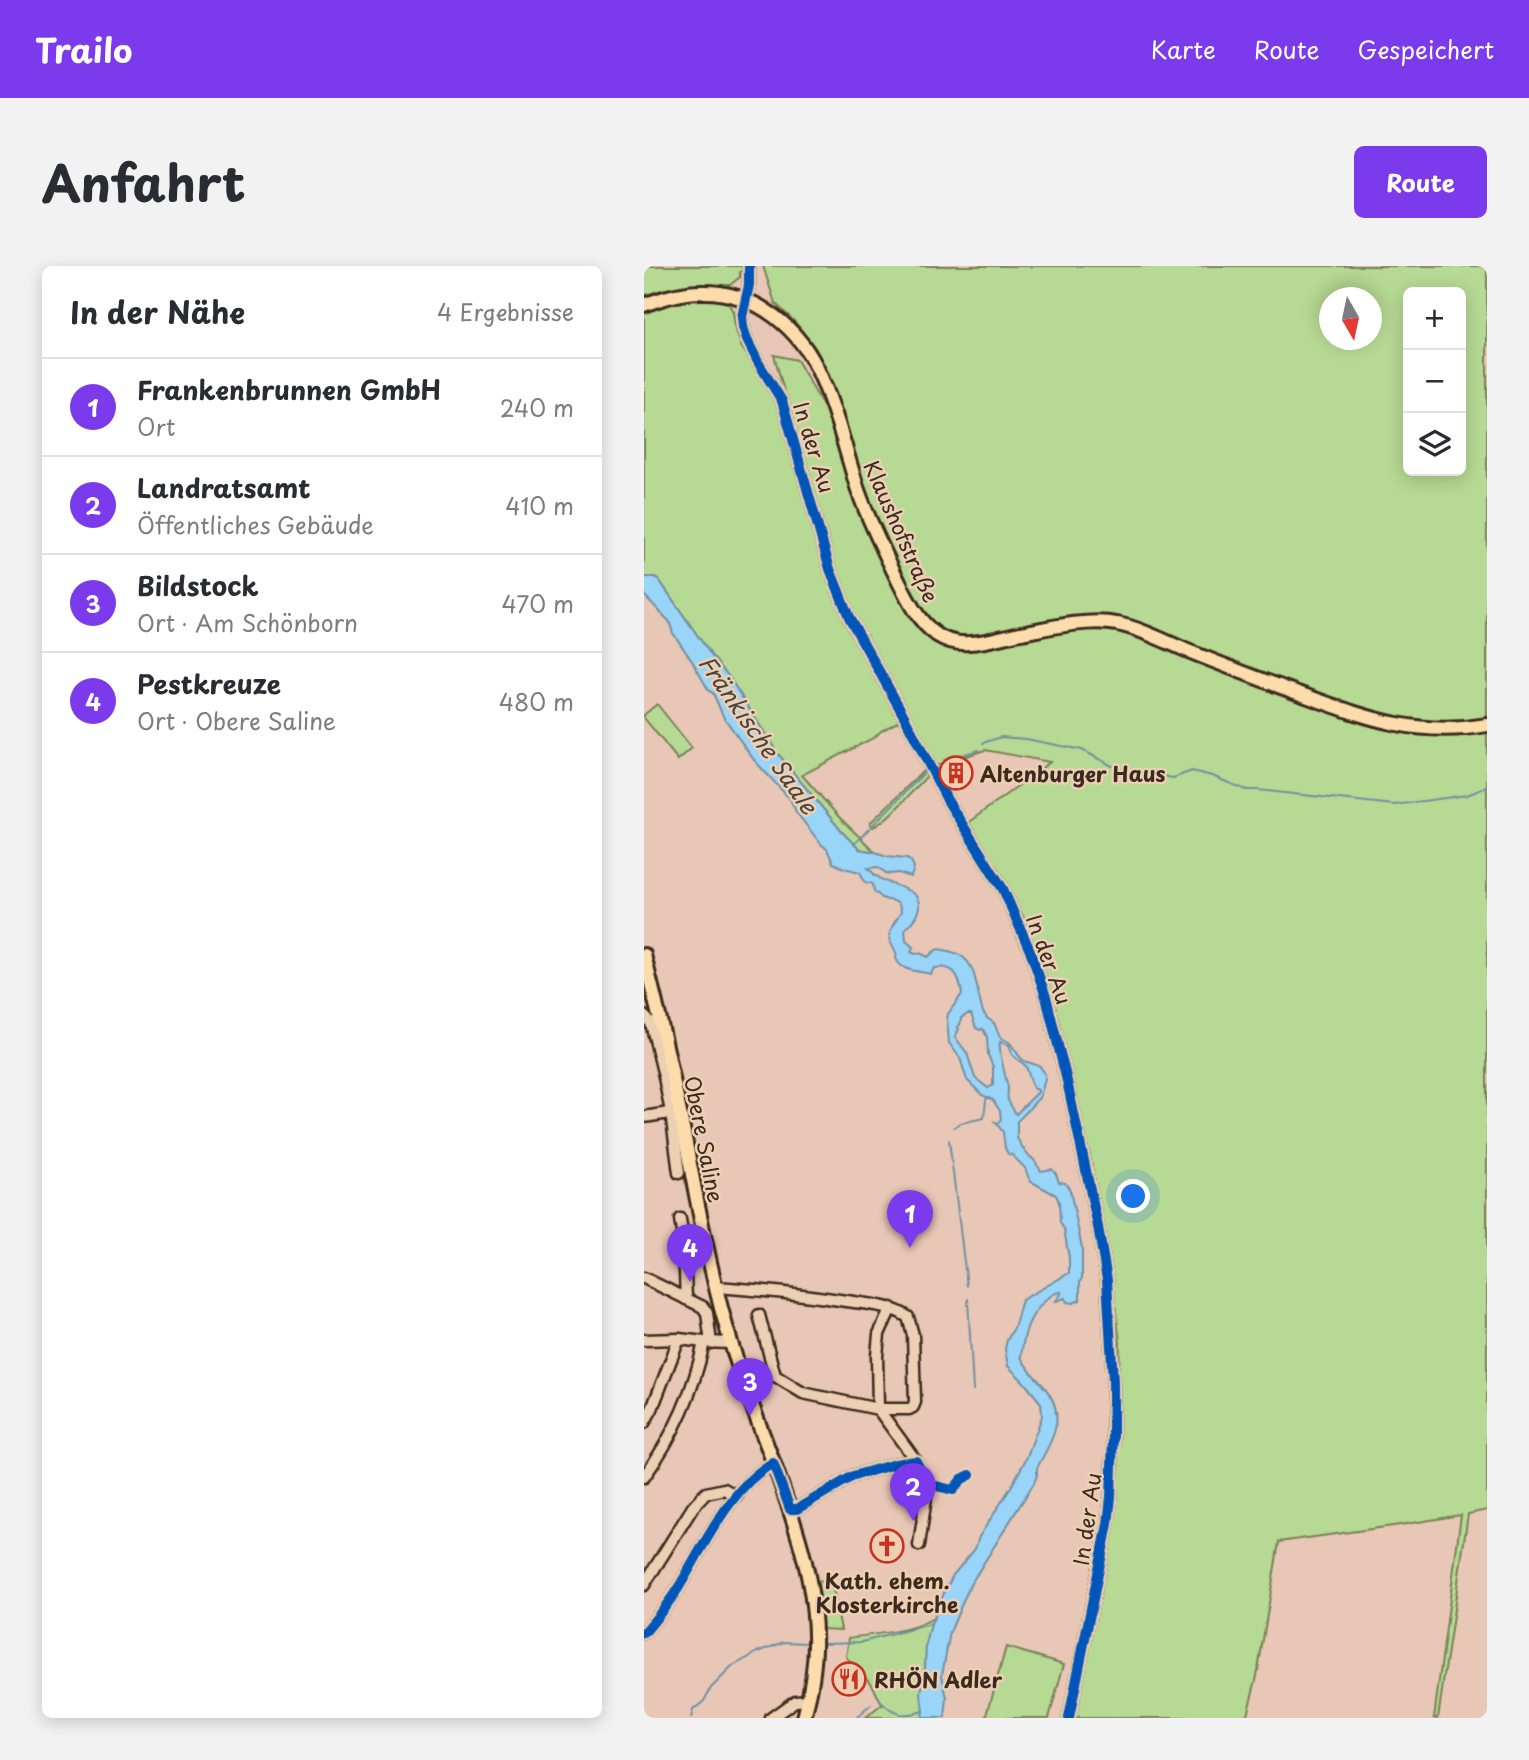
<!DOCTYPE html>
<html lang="de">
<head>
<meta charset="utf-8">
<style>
  body { margin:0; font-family:"Playpen Sans",sans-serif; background:#f2f2f3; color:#2b2b33 }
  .controls { position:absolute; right:21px; top:21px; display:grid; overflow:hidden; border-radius:10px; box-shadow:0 4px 18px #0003 }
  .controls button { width:63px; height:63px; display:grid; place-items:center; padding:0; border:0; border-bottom:2px solid #e1e1e2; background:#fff; color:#2b2b33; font:35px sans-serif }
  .compass { position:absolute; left:675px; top:21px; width:63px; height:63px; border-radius:50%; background:#fff; box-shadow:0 4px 18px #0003; rotate:171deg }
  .you { position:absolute; left:490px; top:931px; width:24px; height:24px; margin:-18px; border:5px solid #fff; border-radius:50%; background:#1a73e8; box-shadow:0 0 0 10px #1a73e833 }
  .badge { display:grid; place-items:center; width:46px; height:46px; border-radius:50%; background:#7c3aed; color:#fff; font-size:23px; font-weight:700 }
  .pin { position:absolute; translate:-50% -58px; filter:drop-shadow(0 2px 4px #0008) }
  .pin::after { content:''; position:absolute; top:37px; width:24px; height:21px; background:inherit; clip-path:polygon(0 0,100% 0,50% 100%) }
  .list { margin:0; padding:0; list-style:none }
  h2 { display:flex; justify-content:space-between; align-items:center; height:91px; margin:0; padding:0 28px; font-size:30px }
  h2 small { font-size:23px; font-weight:400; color:#7c7c81 }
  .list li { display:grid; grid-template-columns:46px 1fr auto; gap:21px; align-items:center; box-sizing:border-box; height:98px; padding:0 28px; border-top:2px solid #e1e1e2 }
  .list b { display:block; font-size:26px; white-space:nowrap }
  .list p { margin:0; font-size:23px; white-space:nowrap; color:#7c7c81 }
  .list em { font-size:23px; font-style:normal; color:#7c7c81 }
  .icon { flex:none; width:38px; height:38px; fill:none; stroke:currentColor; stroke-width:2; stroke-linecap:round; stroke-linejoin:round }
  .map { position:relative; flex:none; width:843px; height:1452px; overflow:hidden; border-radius:10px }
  header { display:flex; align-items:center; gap:42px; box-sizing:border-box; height:98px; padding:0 35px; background:#7c3aed; color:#fff }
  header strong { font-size:33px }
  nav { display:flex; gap:38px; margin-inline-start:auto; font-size:24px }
  .intro { display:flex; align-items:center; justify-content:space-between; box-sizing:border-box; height:168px; padding:0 42px }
  h1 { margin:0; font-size:49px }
  .button { padding:18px 32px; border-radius:10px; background:#7c3aed; color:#fff; font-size:24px; font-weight:700 }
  main { display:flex; gap:42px; padding:0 42px }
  aside { flex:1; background:#fff; border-radius:10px; box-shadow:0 4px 18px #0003 }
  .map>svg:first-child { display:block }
  .green { fill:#b6d993; stroke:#788258; stroke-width:2; fill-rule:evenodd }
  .water { fill:#99d4f9; stroke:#7390a1; stroke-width:2; fill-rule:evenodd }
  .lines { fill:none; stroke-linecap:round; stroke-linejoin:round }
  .stream { stroke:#7390a1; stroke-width:2 }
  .minor-casing { stroke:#3b2a1e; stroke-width:15 }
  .major-casing { stroke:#3b2a1e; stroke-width:18 }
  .minor { stroke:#edd0b4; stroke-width:10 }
  .major { stroke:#fddcac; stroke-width:12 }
  .cycleway-casing { stroke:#edd0b4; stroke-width:15 }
  .cycleway { stroke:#0057b8; stroke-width:10 }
  .labels { text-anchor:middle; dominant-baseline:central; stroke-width:5; stroke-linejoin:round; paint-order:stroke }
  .street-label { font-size:21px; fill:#3b2a1e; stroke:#edd0b4 }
  .poi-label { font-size:21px; font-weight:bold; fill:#3b2a1e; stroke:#edd0b4; text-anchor:start }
  .water-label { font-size:23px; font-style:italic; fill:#49443f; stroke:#edd0b4 }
</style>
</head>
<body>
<header>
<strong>Trailo</strong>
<nav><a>Karte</a><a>Route</a><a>Gespeichert</a></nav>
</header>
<div class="intro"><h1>Anfahrt</h1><a class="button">Route</a></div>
<main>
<aside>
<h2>In der Nähe<small>4 Ergebnisse</small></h2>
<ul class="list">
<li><span class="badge">1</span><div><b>Frankenbrunnen GmbH</b><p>Ort</p></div><em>240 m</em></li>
<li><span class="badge">2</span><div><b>Landratsamt</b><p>Öffentliches Gebäude</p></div><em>410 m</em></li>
<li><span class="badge">3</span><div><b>Bildstock</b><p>Ort · Am Schönborn</p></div><em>470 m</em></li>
<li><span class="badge">4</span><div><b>Pestkreuze</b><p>Ort · Obere Saline</p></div><em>480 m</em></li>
</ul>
</aside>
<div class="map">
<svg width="843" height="1452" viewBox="0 0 843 1452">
  <rect width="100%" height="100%" fill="#e8c7b6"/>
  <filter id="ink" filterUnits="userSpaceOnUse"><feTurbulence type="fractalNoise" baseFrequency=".0143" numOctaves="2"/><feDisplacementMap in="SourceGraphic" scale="14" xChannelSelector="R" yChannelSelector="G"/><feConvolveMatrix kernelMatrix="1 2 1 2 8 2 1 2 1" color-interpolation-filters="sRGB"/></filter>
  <g filter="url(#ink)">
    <g class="green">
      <path d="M0 0H100V4L96 6V11L86 19C56 19 28 18 0 30Z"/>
      <path d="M119 0H843V453L817 458 771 457 704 443 491 357 327 372 312 371 299 366 283 354 269 331 220 225 190 124 172 83 152 57 131 37ZM764 26H817V205H764ZM685 32H727V74H685Z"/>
      <path d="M53 30 77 33 84 36 89 46 91 61 97 80 134 136 184 314 198 348 257 454 237 465 231 471 158 509 195 551 231 586 215 583 199 567 134 488 85 411 69 392 15 314 11 311H0V45L13 38Z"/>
      <path d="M130 89 153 94 194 166 277 359 328 381 453 360 489 365 701 451 770 466 843 462V1244L824 1248 794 1452H790L817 1249 756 1259 635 1276 613 1410 602 1452H430L469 1261 476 1077 464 984 446 890 412 750 380 652 325 556 406 496 341 484 291 500 215 362 191 308Z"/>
      <path d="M13 438 48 482 34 494 0 452V449Z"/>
      <path d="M279 505 284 509C270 523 245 554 229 561L226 557Z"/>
      <path d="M175 1315 186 1318 189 1322 197 1364 177 1363 172 1319Z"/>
      <path d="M291 1351C282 1368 284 1383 281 1401 278 1422 277 1431 280 1452H221L238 1439 228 1418 202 1391 205 1372C233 1367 266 1367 291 1351Z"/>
      <path d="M362 1381 420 1398 405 1452H342Z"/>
    </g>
    <path class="water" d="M0 311H11L15 314 69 392 85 411 134 488 199 567 215 583 231 586 243 590 263 592 267 595 270 601 267 611 255 607 246 608 242 607 234 601 224 602C239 619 250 616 267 626 283 636 272 654 261 663L262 675 269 681 267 686 271 688 276 687 284 691C294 681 293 682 308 686 335 692 331 725 339 746L343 752 350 757 356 771 366 777 376 791 380 795 396 800C397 803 400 805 401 808 402 812 397 828 395 832 387 839 382 848 373 855V872L382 887 390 894 397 905 408 903 412 908 415 916 421 917 426 924 438 982V1012L436 1016V1034L429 1037 423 1036 421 1032 412 1035 417 1028V1026C410 1027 407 1029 402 1034 384 1050 380 1067 377 1091 382 1101 389 1109 397 1117 425 1148 410 1170 393 1202V1209L390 1217 326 1319 306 1366 298 1409 303 1432 301 1452H280L278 1450 279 1445 277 1428 281 1401 282 1379 287 1358 300 1327 309 1309 331 1283 335 1271 367 1221 382 1193 398 1150 397 1137 379 1115 364 1100 361 1083 363 1074 370 1062 378 1034 425 1007V992L420 963 416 957 415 936 412 929 386 915 381 902 368 889 364 888 361 882 359 866 351 856 354 857 357 854 356 845 349 834 338 829 323 814 316 792 305 777 303 753 304 748 318 728C315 709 311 699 290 702L287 708C276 705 256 706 252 692 252 691 253 689 252 687 251 683 248 680 247 677 243 663 251 657 257 646 254 631 248 637 238 632 237 631 231 626 230 625L229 618 221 616 216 606 200 602 189 597 183 583 177 578 152 546 146 533 110 494 79 450 69 427 65 425 48 395 29 367 25 355 0 329ZM324 748H327L332 762 336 764 339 763 343 771 344 789 349 801V819L344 822 331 812 323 787 311 771 315 763 313 761 316 759 317 752ZM356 776 365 779 368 789 382 800 389 822 394 824V826L372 848C371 846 365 837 364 834 363 831 364 825 364 822 362 811 354 785 356 776Z"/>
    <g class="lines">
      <g class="stream">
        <path d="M339 477 357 471 382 473 438 484 472 502 529 512 548 505 568 510 602 524H614L750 539 823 529 843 521"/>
        <path d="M300 494 335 484"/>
        <path d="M210 578 280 507"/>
        <path d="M310 861 317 857 340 852 342 834 344 831"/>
        <path d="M305 874 323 1020"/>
        <path d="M324 1033 329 1124"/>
        <path d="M179 1377 218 1376 287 1358"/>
        <path d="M236 1435C251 1450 258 1451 279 1445"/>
        <path d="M47 1452 49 1444 60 1435 67 1422 89 1400 114 1386 140 1376 165 1377"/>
        <path d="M212 1452 227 1439"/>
      </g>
      <defs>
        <g id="minor">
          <path d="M105 0V19L98 51 99 61 103 74 114 96 138 135 186 303 205 351 260 450 303 534 359 623 387 687 402 731 423 815 454 961 463 1014 469 1115V1169L467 1231 464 1258 425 1452"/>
          <path d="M0 750 7 757 19 806 27 846 35 907"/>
          <path d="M0 851 32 846"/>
          <path d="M36 953 40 980 42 1033"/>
          <path d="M0 1012 59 1041 63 1047 67 1077"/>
          <path d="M71 1021C115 1024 159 1028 202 1035 223 1038 246 1039 264 1051L269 1069 271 1136 269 1141 265 1143H234L233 1090 235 1068 247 1042"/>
          <path d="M115 1049 131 1110"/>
          <path d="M0 1074 35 1073 60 1076 86 1077"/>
          <path d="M96 1105 116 1106 131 1110 159 1127 234 1143 272 1195"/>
          <path d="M0 1157 8 1143 35 1073"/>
          <path d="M0 1211C29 1171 50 1125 60 1076"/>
          <path d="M146 1243H153L209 1210 251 1198 272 1195 284 1218 275 1279"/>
          <path d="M0 1319 49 1241 62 1227 80 1223 93 1230"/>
          <path d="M0 1367C11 1354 23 1339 33 1324 58 1284 86 1220 129 1197"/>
          <path d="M127 1452 151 1435 165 1434"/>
        </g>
        <g id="major">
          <path d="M0 39C18 32 38 26 58 26 112 25 157 63 177 111 193 147 202 186 214 224 224 253 238 281 251 308 262 330 272 354 293 369 318 386 350 372 377 367 403 362 447 352 473 358 499 363 524 377 549 387 587 402 625 417 665 431 726 453 776 471 843 459"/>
          <path d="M0 689C10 730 21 772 29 813 44 883 55 953 72 1022 86 1082 108 1140 130 1198 149 1252 170 1310 171 1368 172 1396 167 1425 160 1452"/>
        </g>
      </defs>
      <use href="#minor" class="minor-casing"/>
      <use href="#major" class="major-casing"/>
      <use href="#minor" class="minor"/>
      <use href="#major" class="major"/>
      <defs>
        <g id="cycleway">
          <path d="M105 0V19L98 51 99 61 103 74 114 96 138 135 186 303 205 351 260 450 303 534 359 623 387 687 402 731 423 815 454 961 463 1014 469 1115V1169L467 1231 464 1258 425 1452"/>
          <path d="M0 1367C11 1354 23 1339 33 1324 58 1284 86 1220 129 1197L146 1243H153L209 1210 251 1198 272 1195 284 1218 309 1224 318 1213 326 1209"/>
        </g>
      </defs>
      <use href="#cycleway" class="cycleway-casing"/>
      <use href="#cycleway" class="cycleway"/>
    </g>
  </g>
  <defs>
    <symbol id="building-ring" viewBox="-11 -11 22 22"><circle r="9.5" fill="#edd0b4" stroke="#c8321e" stroke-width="1.5"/><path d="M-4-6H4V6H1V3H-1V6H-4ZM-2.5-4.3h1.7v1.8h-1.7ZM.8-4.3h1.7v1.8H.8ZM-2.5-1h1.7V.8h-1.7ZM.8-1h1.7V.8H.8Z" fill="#c8321e"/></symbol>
    <symbol id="church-ring" viewBox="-11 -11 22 22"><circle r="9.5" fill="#edd0b4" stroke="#c8321e" stroke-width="1.5"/><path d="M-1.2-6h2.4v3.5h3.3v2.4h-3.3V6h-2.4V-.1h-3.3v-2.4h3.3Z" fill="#c8321e"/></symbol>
    <symbol id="restaurant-ring" viewBox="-11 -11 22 22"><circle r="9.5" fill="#edd0b4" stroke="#c8321e" stroke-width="1.5"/><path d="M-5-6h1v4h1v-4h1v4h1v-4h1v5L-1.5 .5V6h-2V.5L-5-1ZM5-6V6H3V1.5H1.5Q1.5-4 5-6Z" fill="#c8321e"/></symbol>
  </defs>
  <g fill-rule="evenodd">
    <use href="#building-ring" x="293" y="488" width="38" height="38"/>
    <use href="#church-ring" x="224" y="1261" width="38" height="38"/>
    <use href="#restaurant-ring" x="186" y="1394" width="38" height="38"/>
  </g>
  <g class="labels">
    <g class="street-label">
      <text transform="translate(171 181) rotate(73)">In der Au</text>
      <text transform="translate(258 265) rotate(66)">Klaushofstraße</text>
      <text transform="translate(406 693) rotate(70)">In der Au</text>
      <text transform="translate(61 873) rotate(79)">Obere Saline</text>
      <text transform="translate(442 1253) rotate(-82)">In der Au</text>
    </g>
    <g class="poi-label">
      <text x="336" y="507">Altenburger Haus</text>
      <text x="243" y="1314" text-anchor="middle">Kath. ehem.<tspan x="243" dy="24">Klosterkirche</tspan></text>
      <text x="230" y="1413">RHÖN Adler</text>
    </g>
    <g class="water-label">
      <text transform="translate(115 468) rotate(55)">Fränkische Saale</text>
    </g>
  </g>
</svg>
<div class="controls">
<button>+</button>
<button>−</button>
<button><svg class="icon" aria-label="layers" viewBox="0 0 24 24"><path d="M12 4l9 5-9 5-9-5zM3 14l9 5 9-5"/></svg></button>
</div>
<svg class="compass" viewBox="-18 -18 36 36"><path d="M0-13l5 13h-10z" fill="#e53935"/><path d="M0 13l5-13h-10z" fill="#7c7c81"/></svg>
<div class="you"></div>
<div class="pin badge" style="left:266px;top:982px">1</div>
<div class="pin badge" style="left:269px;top:1255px">2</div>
<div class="pin badge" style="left:106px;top:1150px">3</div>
<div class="pin badge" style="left:46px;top:1016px">4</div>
</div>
</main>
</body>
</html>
